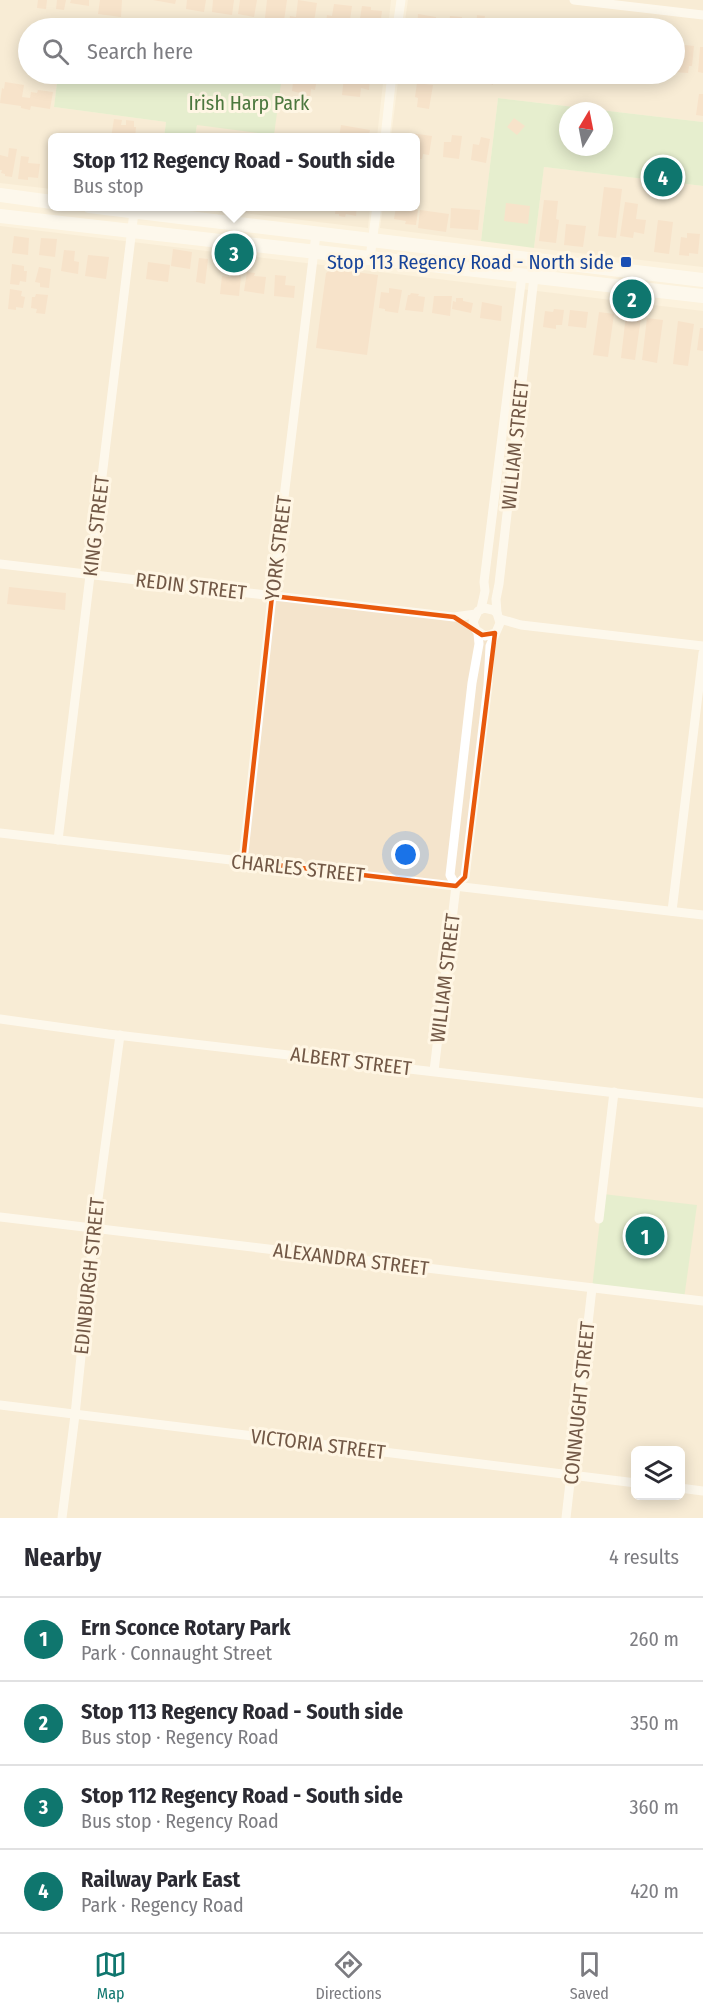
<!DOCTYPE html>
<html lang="en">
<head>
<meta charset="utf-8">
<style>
  body { margin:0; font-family:"Fira Sans Condensed",sans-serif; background:#f7f7f7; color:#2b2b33 }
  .controls { position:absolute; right:18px; bottom:18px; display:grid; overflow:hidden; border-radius:9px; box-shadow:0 3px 15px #0003 }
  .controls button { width:54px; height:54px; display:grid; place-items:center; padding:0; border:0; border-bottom:2px solid #e1e1e2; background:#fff; color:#2b2b33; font:30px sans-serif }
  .compass { position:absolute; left:559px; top:102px; width:54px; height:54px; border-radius:50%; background:#fff; box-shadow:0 3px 15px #0003; rotate:10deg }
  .you { position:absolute; left:406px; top:855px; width:21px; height:21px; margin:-15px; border:4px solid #fff; border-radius:50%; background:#1a73e8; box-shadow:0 0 0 9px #1a73e833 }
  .badge { display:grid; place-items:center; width:39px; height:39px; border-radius:50%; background:#0f766e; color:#fff; font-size:20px; font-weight:700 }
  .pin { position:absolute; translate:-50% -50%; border:3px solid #fff; box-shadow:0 2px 6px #0006 }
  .popup { position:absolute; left:48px; top:133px; width:372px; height:78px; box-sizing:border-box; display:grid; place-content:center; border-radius:9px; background:#fff; filter:drop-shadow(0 2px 4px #0005); font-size:20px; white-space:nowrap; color:#7c7c81 }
  .popup b { font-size:22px; color:#2b2b33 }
  .popup::after { content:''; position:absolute; left:50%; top:100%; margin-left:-12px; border:12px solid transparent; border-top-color:#fff }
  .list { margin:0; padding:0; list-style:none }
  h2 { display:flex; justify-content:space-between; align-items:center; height:78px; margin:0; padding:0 24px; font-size:26px }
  h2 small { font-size:20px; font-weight:400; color:#7c7c81 }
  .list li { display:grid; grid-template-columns:39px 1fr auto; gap:18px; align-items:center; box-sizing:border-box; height:84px; padding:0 24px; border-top:2px solid #e1e1e2 }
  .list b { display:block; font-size:22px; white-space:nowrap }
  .list p { margin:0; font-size:20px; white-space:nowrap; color:#7c7c81 }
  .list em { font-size:20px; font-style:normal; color:#7c7c81 }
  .icon { flex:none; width:33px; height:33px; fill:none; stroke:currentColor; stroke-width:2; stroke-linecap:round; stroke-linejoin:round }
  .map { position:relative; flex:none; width:703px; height:1518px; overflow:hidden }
  .search { position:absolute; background:#fff; box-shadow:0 3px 15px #0003; left:18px; right:18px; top:18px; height:66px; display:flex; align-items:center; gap:15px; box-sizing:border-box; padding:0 21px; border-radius:33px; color:#7c7c81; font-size:22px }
  .sheet { height:414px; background:#fff }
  nav { display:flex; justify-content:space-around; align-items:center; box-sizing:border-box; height:84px; border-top:2px solid #e1e1e2; background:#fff; font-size:16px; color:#7c7c81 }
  nav a { display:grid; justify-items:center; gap:3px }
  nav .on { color:#0f766e }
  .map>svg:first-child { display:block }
  .residential { fill:#f4e4cc; fill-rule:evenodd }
  .green { fill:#cde9bc; fill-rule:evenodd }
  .building { fill:#f2d0b4 }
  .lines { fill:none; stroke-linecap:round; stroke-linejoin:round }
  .minor { stroke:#fff; stroke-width:9 }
  .secondary { stroke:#fff; stroke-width:14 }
  .marked { fill:none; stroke:#e8590c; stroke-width:4.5; stroke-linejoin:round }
  .transit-dot { fill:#1a4fb4; stroke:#fff6e4; stroke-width:2 }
  .labels { text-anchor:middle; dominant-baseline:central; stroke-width:6; stroke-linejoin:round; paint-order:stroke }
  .park-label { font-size:20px; fill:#4c783e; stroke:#fff6e4 }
  .transit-label { font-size:20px; fill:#164399; stroke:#fff6e4; text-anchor:end }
  .street-label { font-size:20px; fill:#725846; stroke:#fff6e4 }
</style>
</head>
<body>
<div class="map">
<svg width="703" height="1518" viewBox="0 0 703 1518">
  <rect width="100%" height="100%" fill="#fcf2dd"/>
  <g class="residential">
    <path d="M0 0H391L388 28H28V74H58L54 107 166 122 164 137 52 138V189L0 183Z"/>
    <path d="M408 0H703V122L498 98 481 241 380 228 383 207 416 206V138L391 137 399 74H674V28H404Z"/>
    <path d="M266 74H384L377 137 195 138 197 125 281 76Z"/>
    <path d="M544 167 703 186V267L534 248Z"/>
    <path d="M194 207H370L368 228Z"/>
    <path d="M0 226 703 311V1518H0ZM636 1450H680V1496H636Z"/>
  </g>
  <g class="green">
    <path d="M58 74H266L282 76 274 135 197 125 195 137H164L166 122 54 107Z"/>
    <path d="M498 98 703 122V186L544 167 534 248 481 241ZM568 111H604V147H568Z"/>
    <path d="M603 1194 697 1205 684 1299 592 1288Z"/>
  </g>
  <g class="building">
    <path d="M38 0H47L46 9 37 8Z"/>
    <path d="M57 0H66L64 10 56 9Z"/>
    <path d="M71 0H89V6L70 3Z"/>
    <path d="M100 0H122L121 17 98 14Z"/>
    <path d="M153 0H176L175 4Z"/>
    <path d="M187 0H206L204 12 186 9Z"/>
    <path d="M213 0H234L232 15 212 12Z"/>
    <path d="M240 0H257L254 17 238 14Z"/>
    <path d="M267 0H287L284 21 265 18Z"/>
    <path d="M298 0 317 3 313 28H288L290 16 296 17Z"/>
    <path d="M334 4 352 6 349 27 326 23 327 15 332 16Z"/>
    <path d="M362 6 371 7V10L382 11 380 26 373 25V27L359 25Z"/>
    <path d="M418 14 436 17 435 28H417Z"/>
    <path d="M477 15 485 16 484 21 496 22V28H476Z"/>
    <path d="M450 16 462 17V22L468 23V28H448Z"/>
    <path d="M513 24 530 26V28H512Z"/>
    <path d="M538 24 557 26V28H537Z"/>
    <path d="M685 45 694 46 692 66H689L688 73 674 72 675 47 683 48Z"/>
    <path d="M700 47H703V73L698 72Z"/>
    <path d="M294 74H322L321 84H316L315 90 311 89 310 99 300 98V93L292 91Z"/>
    <path d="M439 74H464L462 83 438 79Z"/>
    <path d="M471 74H496L499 76 498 83H493V85L482 81V84L475 83V81L470 80Z"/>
    <path d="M641 74H663V78L640 76Z"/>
    <path d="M344 77 370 80 369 90 361 88 360 97 342 95Z"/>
    <path d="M5 82 24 85 22 97 30 98 31 92 37 93 38 90 53 92 50 109 31 106 30 110 21 108V106L0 103 2 88 4 89Z"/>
    <path d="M417 83 433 85 429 109 417 107 418 98 415 97Z"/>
    <path d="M699 94H703V116L696 115Z"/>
    <path d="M514 118 525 126 517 135 507 127Z"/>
    <path d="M114 119 122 120 121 125H126V120L134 121V127H136L135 138H111Z"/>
    <path d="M341 125 370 130 368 138H339Z"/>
    <path d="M410 133 432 136 429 155 423 154 422 159H416V138H409Z"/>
    <path d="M452 135 462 136 459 159 443 157 444 142H451Z"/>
    <path d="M481 137 490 139 486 163 471 160 473 144 479 145Z"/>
    <path d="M9 148 17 149 12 177 5 176V174L1 173 2 170H0V155L8 157Z"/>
    <path d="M21 156 29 157 28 163 40 164 38 178 28 177V180L18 179Z"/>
    <path d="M51 160H52V177L49 176Z"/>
    <path d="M604 187 622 189 616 238 598 236Z"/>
    <path d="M544 200 558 201 556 219 559 220 556 243 539 241Z"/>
    <path d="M625 202 638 204 636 219 646 220 644 234 634 232 633 238 620 236Z"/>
    <path d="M506 203 530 206 528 224 504 221Z"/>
    <path d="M272 206H292L291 209 281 208V210L272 209Z"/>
    <path d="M312 206H330V210L312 208Z"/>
    <path d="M336 206H357L356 216 346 214 345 217 339 216V214H335Z"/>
    <path d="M396 207 418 210 416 225 405 224 406 221 394 219Z"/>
    <path d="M451 208 480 210 478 230 450 228Z"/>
    <path d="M420 210 449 214 446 232 418 228Z"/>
    <path d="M658 220 673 222 669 254 654 252Z"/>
    <path d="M566 224 586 226 583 247 564 245Z"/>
    <path d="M687 233 700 234 698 254 689 253V256L679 255 681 237 687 238Z"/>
    <path d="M14 236 29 238 28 255 12 253Z"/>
    <path d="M41 238 57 239 55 257 39 255Z"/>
    <path d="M173 249 192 252 190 269 171 266Z"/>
    <path d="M64 250 75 251 74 261 79 262 78 274 61 271Z"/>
    <path d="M88 255 109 257 106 279 85 276Z"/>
    <path d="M199 258 208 259 205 284 196 282Z"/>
    <path d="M148 262 170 265 168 282 146 279Z"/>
    <path d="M12 264 24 266V271H27L26 282 20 281 19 285 10 284Z"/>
    <path d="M39 267 51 269 49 288 40 287V283L35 282Z"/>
    <path d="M332 269 378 275 367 355 316 348 326 273Z"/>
    <path d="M247 272 255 273 254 276 266 277 264 294 244 291Z"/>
    <path d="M231 274 241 276 239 296 220 294 222 276 230 277Z"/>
    <path d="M275 275 286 276 285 285 295 286 294 298 274 296Z"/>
    <path d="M389 288 402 290 398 313 385 311V309L379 308 381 292 389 293Z"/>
    <path d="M10 289 22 291 21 296 25 297 23 308 16 307V310L8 309Z"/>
    <path d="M411 293 419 294 418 296 425 297 423 312 405 310 408 295H410Z"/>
    <path d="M36 294 48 295 45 314 36 313 37 309 31 308 32 297H35Z"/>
    <path d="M434 296H452L450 316 432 313Z"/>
    <path d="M456 298H463V301L473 303 471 313 452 309 453 301 456 302Z"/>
    <path d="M482 302 502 306 501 321 480 318Z"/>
    <path d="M554 309 564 310 562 325H556V329L543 327 545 311 553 312Z"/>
    <path d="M570 310 588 312 586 328 568 326Z"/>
    <path d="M599 312 614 314 608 357 593 355Z"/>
    <path d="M626 315 641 317 635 360 621 358Z"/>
    <path d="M647 318 663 320 657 363 642 360Z"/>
    <path d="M678 321 694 324 688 366 673 364Z"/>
    <path d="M700 328H703V351L697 350Z"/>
    <path d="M9 587 66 593 65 610 7 604Z"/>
  </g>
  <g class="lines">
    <g class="minor">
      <path d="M574 0 703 15"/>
      <path d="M397 28 401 0"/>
      <path d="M385 138 392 74"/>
      <path d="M370 258 377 206"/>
      <path d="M0 564 454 617 476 614"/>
      <path d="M481 609 485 591 484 582 522 275"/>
      <path d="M497 613 496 599 499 584 534 277"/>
      <path d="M500 619 521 625 703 646"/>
      <path d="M0 833 703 915"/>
      <path d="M58 840 134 212"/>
      <path d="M243 861 272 596 316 234"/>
      <path d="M456 886 465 877 488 685 490 646 500 623 497 613 493 610 484 608 478 611 473 622 476 630 485 636 495 633"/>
      <path d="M672 911 703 653"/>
      <path d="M0 1019 108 1034 703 1103"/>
      <path d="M434 1071 456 886 450 875 472 683 479 644 478 633"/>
      <path d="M0 1217 703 1301"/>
      <path d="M599 1219 614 1092"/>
      <path d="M0 1405 636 1483"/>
      <path d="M680 1488 703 1491"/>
      <path d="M62 1518 75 1415 94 1229 120 1035"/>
      <path d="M566 1518 592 1288"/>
    </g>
    <g class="secondary">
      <path d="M0 195 52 202"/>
      <path d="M89 206 703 280"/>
      <path d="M0 216 703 296"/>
    </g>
  </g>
  <path d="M0 0H703V1518H0ZM272 596 454 617 482 635 495 633 465 877 456 886 243 861Z" fill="#fcf2dd" fill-opacity=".55" fill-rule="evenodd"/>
  <path class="marked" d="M272 596 454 617 482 635 495 633 465 877 456 886 243 861Z"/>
  <rect class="transit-dot" x="620" y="256" width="12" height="12" rx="3"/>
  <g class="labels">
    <g class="park-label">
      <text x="249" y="103">Irish Harp Park</text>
    </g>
    <g class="transit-label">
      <text x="614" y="262">Stop 113 Regency Road - North side</text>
    </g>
    <g class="street-label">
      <text transform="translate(515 445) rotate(-84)">WILLIAM STREET</text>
      <text transform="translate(96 526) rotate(-83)">KING STREET</text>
      <text transform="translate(278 548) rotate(-83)">YORK STREET</text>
      <text transform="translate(191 586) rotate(7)">REDIN STREET</text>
      <text transform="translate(298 868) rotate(6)">CHARLES STREET</text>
      <text transform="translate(445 978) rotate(-83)">WILLIAM STREET</text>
      <text transform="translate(351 1061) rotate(7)">ALBERT STREET</text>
      <text transform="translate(351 1259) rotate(7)">ALEXANDRA STREET</text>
      <text transform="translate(89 1276) rotate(-84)">EDINBURGH STREET</text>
      <text transform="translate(579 1403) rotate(-84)">CONNAUGHT STREET</text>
      <text transform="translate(318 1444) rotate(7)">VICTORIA STREET</text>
    </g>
  </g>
</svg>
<div class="controls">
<button><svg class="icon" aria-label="layers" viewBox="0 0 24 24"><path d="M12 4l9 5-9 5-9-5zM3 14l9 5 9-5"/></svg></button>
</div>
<svg class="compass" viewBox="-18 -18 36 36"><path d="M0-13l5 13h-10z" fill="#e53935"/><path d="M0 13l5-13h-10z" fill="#7c7c81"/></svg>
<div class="you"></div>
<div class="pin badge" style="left:645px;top:1236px">1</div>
<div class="pin badge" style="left:632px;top:299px">2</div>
<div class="pin badge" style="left:234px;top:253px">3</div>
<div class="popup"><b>Stop 112 Regency Road - South side</b>Bus stop</div>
<div class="pin badge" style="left:663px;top:177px">4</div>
<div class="search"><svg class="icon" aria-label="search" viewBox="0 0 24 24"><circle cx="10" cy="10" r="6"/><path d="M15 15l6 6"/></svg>Search here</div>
</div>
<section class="sheet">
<h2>Nearby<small>4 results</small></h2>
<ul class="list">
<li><span class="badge">1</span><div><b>Ern Sconce Rotary Park</b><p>Park · Connaught Street</p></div><em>260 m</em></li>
<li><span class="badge">2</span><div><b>Stop 113 Regency Road - South side</b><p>Bus stop · Regency Road</p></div><em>350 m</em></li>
<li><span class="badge">3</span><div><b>Stop 112 Regency Road - South side</b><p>Bus stop · Regency Road</p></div><em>360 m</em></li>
<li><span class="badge">4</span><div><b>Railway Park East</b><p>Park · Regency Road</p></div><em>420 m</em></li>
</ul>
</section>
<nav>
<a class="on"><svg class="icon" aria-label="map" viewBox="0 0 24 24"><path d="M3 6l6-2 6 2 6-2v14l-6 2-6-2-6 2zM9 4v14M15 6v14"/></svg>Map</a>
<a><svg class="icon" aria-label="directions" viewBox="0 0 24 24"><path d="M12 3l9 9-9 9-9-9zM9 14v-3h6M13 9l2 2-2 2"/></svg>Directions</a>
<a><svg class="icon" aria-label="saved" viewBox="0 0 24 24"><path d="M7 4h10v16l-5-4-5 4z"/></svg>Saved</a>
</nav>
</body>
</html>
